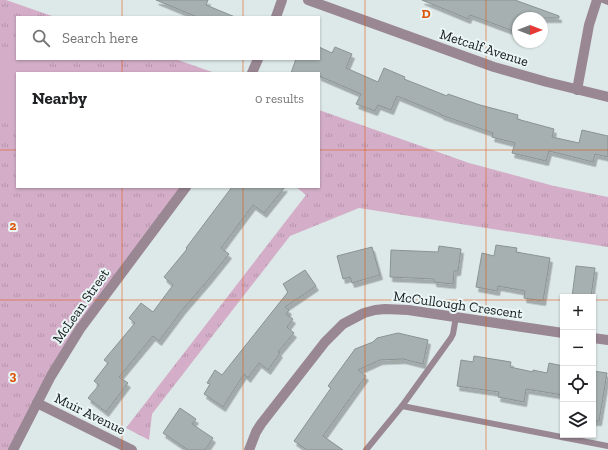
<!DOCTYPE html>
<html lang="en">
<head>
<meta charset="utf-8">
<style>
  body { margin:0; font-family:"Zilla Slab",serif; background:#f2f2f2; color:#202124 }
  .controls { position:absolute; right:12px; bottom:12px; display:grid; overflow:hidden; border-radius:0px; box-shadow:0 1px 3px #0004 }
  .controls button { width:36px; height:36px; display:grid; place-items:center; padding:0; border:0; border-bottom:1px solid #e0e0e0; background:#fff; color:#202124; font:20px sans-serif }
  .compass { position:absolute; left:512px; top:12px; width:36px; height:36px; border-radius:50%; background:#fff; box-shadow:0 1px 3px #0004; rotate:90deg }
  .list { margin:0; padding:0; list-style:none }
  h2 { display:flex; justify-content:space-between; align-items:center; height:52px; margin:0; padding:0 16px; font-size:17px }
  h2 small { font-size:13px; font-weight:400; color:#757577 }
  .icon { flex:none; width:22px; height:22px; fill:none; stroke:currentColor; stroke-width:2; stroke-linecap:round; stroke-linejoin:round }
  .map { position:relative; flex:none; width:608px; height:450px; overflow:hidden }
  .search { position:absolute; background:#fff; box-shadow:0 1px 3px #0004; left:16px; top:16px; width:304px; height:44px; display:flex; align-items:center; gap:10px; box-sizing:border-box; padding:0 14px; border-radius:0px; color:#757577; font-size:15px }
  .panel { position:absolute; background:#fff; box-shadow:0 1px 3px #0004; left:16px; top:72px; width:304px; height:116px; border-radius:0px }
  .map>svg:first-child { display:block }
  .grass { fill:url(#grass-tufts) }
  .garden { fill:#d4aec8 }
  .building { fill:#a6b0b0; stroke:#8a9394; filter:url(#shadow) }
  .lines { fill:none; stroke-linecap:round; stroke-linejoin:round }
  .service { stroke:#998793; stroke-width:6 }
  .minor { stroke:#998793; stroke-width:10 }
  .tertiary { stroke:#998793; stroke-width:10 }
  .grid { fill:none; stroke:#de560d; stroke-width:1; stroke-opacity:0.55 }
  .labels { text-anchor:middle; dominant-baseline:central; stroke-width:4; stroke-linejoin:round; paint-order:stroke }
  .street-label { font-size:14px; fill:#161a1a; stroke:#eaf5f5 }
  .grid-label { font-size:13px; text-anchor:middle; font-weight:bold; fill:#de560d; stroke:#eaf5f5; stroke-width:4; stroke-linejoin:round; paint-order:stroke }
</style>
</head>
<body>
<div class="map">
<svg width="608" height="450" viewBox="0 0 608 450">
  <defs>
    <pattern id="grass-tufts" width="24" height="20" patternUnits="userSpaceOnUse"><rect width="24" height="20" fill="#d4aec8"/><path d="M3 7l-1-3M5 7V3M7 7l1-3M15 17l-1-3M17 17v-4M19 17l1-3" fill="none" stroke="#b595ab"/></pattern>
    <filter id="shadow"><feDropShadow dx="2.5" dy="4.5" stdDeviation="0" flood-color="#0004"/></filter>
  </defs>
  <rect width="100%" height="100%" fill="#dde8e8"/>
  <g class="grass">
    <path d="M0 0H6L55 17H17V59H175L215 73H17V187H186L97 306 13 450H0Z"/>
    <path d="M319 110 469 163 554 186 608 197V247L359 208 290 236 152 414 149 440 126 428 306 195 296 187H319Z"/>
  </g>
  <path class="garden" d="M0 54H17V59H47L46 73H17V123H0Z"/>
  <g class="building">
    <path d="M156 0H208L206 5 235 17H197Z"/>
    <path d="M422 0H515L559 16V18H518L513 31 470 15 468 19Z"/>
    <path d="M319 47 332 53 335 47 352 54 346 68 378 82 384 68 405 77 404 79 447 96 448 94 480 105 518 115 517 119 554 129 552 137 579 143 582 130 608 136V157L595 154 593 162 549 151 546 161 512 153 515 143 492 137 493 133 441 115V114L397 96 391 110 378 105 375 111 356 104 361 94 319 76V73H291L296 59H319Z"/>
    <path d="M232 187H285L264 213 253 205 221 248 229 254 209 279 183 309 159 341 153 336 119 377 128 383 106 412 88 398 99 385 94 381 108 363 104 360 135 323 129 318 141 303 153 312 173 285 164 277 187 249 186 248Z"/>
    <path d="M496 245 517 248 516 252 550 258 543 301 524 298 525 291 498 286 497 291 476 287 482 253 494 256Z"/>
    <path d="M439 246 461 249 458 271H454L453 284 434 282V279L390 277 391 250 438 252Z"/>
    <path d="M372 247 380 275 352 283 350 277 343 279 337 256Z"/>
    <path d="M576 266 595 268 591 297H572Z"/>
    <path d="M305 270 316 286 285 307 289 310 286 314 293 319 287 327 294 333 278 352 280 353 268 370 259 363 248 378 244 374 223 407 204 394 210 384 207 383 215 370 222 375 288 292 283 284Z"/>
    <path d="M398 333 428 340 423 364 403 359 380 360 358 370 366 376 323 436 343 450H307L294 441 331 388 328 386 355 349 373 342 377 338Z"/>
    <path d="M474 356 511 362 510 367 533 372V370L547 373 549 363 563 366V395L526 389 524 402 498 397 499 392 457 386 461 360 473 362Z"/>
    <path d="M593 371 607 373 599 421H593Z"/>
    <path d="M180 408 196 419 192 424 213 438 205 450H188L163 433Z"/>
  </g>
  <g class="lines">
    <g class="service">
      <path d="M603 0 608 2"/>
      <path d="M402 406 608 446"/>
      <path d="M366 450 402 406 451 338 453 334 456 317"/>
    </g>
    <g class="minor">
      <path d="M577 90 589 25 597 0"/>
      <path d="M593 338 608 340"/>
      <path d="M37 403 132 450"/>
      <path d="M249 450 256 432 261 424 325 342 343 324 364 313 375 310 385 309 408 310 563 333"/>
    </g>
    <g class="tertiary">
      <path d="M308 0 494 67 547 82 608 97"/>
      <path d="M276 17 282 0"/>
      <path d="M252 73 258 59"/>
      <path d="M13 450 51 376 80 329 186 187"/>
    </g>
  </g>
  <path class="grid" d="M122 0V17M243 0V17M365 0V450M486 0V450M122 59V73M243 59V73M0 150H17M319 150H608M122 187V450M243 187V450M0 300H563M593 300H608"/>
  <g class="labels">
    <g class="street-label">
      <text transform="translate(484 48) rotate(18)">Metcalf Avenue</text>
      <text transform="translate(458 305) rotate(8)">McCullough Crescent</text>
      <text transform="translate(81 306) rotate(-55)">McLean Street</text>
      <text transform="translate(90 414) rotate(26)">Muir Avenue</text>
    </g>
  </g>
  <g class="grid-label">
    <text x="426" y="18">D</text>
    <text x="13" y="230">2</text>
    <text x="13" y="380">3</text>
  </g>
</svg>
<div class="controls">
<button>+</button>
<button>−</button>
<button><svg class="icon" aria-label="locate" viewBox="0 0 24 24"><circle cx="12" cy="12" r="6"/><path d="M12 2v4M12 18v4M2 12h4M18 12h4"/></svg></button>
<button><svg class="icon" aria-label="layers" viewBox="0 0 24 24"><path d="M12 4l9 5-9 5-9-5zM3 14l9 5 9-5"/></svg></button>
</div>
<svg class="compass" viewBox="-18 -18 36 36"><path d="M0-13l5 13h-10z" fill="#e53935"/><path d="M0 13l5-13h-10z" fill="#757577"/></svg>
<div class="search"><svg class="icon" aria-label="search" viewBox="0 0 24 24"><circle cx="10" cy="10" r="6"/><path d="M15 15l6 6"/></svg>Search here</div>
<section class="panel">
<h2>Nearby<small>0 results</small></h2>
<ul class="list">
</ul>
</section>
</div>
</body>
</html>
